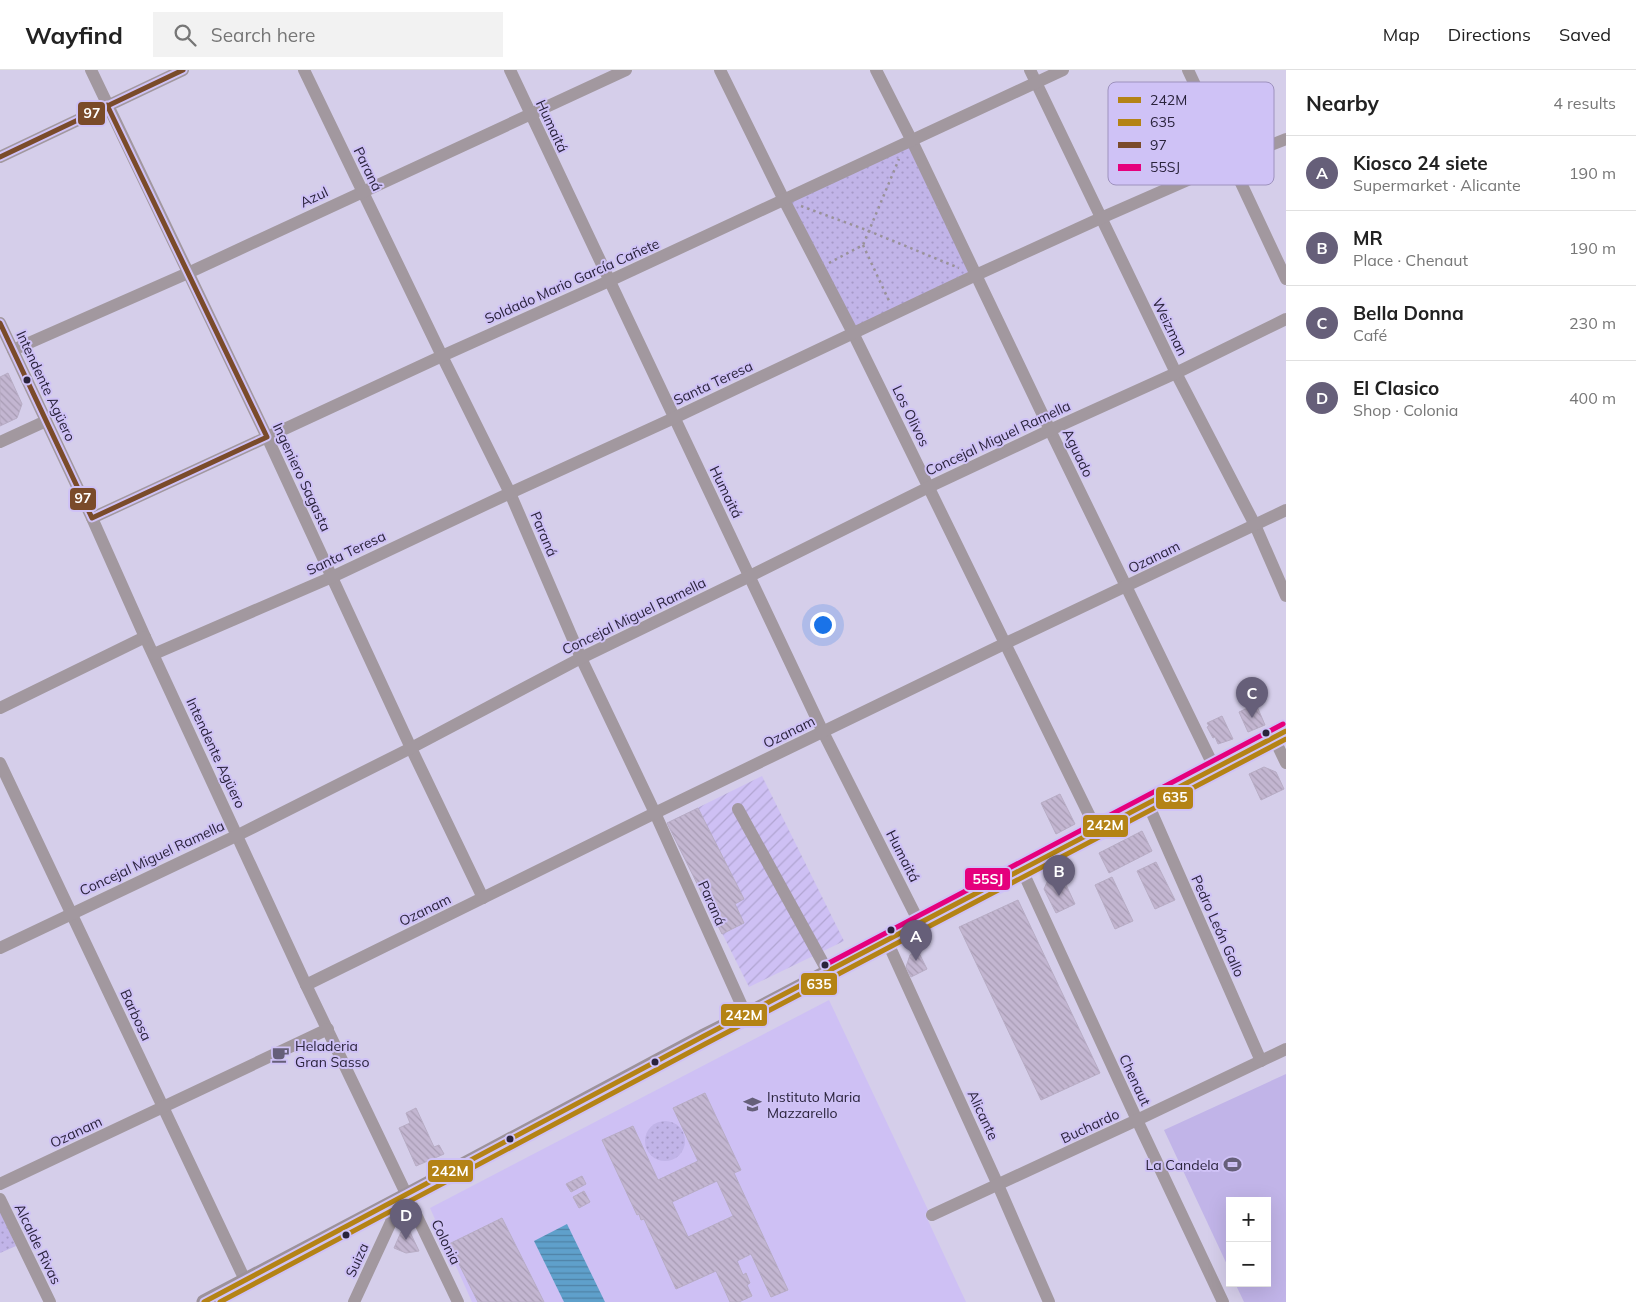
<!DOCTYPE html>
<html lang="en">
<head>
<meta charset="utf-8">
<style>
  body { margin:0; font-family:Mulish,sans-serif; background:#f2f2f2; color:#222 }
  .controls { position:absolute; right:15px; bottom:15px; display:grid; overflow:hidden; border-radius:0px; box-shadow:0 5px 20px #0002 }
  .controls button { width:45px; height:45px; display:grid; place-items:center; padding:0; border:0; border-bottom:1px solid #e0e0e0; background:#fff; color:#222; font:25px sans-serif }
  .you { position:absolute; left:822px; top:554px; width:18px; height:18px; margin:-12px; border:4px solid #fff; border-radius:50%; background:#1a73e8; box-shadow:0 0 0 8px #1a73e833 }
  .badge { display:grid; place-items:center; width:32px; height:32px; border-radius:50%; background:#665f79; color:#fff; font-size:16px; font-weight:700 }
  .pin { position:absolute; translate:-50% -41px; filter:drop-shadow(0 1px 2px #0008) }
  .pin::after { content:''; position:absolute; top:26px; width:18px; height:15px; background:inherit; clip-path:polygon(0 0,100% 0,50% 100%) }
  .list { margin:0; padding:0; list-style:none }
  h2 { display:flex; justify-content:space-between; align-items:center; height:65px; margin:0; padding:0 20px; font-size:21px }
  h2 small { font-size:16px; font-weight:400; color:#767676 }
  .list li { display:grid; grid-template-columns:32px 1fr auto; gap:15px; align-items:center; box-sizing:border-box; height:75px; padding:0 20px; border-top:1px solid #e0e0e0 }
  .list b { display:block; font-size:19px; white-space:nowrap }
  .list p { margin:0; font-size:16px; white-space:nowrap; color:#767676 }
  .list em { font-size:16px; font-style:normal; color:#767676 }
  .icon { flex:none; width:28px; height:28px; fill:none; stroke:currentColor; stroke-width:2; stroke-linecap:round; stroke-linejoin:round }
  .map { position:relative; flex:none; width:1286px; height:1232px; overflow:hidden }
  header { display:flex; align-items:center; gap:30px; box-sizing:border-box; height:70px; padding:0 25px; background:#fff; border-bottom:1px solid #e0e0e0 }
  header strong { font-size:24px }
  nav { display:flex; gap:28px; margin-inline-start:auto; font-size:18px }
  .search { width:350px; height:45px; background:#f2f2f2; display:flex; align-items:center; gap:12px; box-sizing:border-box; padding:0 18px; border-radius:0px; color:#767676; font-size:19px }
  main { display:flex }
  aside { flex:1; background:#fff }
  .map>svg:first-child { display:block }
  .built { fill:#cec0f4 }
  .industrial { fill:url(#industrial-furrows) }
  .grass { fill:url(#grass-dots) }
  .garden { fill:#c1b4e8 }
  .water { fill:url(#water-rules) }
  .building { fill:url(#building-back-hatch); stroke:#b7acc4; fill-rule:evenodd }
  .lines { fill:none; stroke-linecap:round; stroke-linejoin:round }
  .path { stroke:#9a929a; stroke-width:2.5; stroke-dasharray:2.5 4; stroke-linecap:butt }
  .minor { stroke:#a2989f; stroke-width:12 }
  .major { stroke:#9c929a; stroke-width:15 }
  .bus-1-casing { stroke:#cfc2f6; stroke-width:9 }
  .bus-2-casing { stroke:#cfc2f6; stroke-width:9 }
  .bus-3-casing { stroke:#cfc2f6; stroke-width:9 }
  .bus-4-casing { stroke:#cfc2f6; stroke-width:9 }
  .bus-1 { stroke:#b48315; stroke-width:5 }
  .bus-2 { stroke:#b48315; stroke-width:5 }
  .bus-3 { stroke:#7a4b2a; stroke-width:5 }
  .bus-4 { stroke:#e5007d; stroke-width:5 }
  .bus-dot { fill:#2a233c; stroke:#cfc2f6; stroke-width:2 }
  .labels { text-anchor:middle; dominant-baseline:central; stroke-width:4; stroke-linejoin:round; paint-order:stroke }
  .street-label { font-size:14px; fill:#2a233c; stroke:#cfc2f6 }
  .poi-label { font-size:14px; fill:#2a233c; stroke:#cfc2f6; text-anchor:start }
  .key { fill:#cfc2f6; stroke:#9e92be; stroke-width:1 }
  .key-label { font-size:14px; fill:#2a233c }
  .line-badge { stroke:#cfc2f6; stroke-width:2 }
  .badge-label { font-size:14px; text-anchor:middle; font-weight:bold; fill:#fff }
</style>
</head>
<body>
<header>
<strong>Wayfind</strong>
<div class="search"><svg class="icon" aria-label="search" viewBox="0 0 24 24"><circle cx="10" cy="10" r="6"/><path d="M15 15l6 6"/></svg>Search here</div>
<nav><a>Map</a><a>Directions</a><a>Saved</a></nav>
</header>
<main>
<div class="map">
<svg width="1286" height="1232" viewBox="0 0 1286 1232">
  <defs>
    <pattern id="industrial-furrows" width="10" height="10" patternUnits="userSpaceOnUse" patternTransform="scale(1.25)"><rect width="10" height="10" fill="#cec0f4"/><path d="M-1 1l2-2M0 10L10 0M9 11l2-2" fill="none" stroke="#b1a5d2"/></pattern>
    <pattern id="grass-dots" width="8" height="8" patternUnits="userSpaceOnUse" patternTransform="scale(1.25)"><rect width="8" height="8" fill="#c1b4e8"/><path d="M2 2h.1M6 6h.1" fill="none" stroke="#a69ac8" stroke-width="1.8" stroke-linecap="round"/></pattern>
    <pattern id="water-rules" width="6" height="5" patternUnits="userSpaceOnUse" patternTransform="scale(1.25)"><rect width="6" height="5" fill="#5fa0cb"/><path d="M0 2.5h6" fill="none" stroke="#4f82a6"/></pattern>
    <pattern id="building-back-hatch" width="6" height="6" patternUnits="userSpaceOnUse" patternTransform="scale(1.25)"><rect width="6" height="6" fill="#c3b6d1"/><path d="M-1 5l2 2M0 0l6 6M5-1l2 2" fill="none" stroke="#a89cb4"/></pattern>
  </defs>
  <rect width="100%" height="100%" fill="#d5ceea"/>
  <path class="built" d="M829 930 929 1142 925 1144 966 1232H472L430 1138Z"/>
  <path class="industrial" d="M762 706 844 871 749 917 667 753Z"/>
  <g class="grass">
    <path d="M912 71 976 205 853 263 784 130Z"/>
    <circle cx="665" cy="1071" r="20"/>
    <path d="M0 1141 16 1176 0 1183Z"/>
  </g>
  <path class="garden" d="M1286 1004V1232H1244L1235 1213H1267V1131H1230V1201L1164 1060Z"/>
  <path class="water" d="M567 1154 605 1232H564L534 1171Z"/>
  <g class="building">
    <path d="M8 303 22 334 17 348 0 356V307Z"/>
    <path d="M1256 634 1265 655 1248 662 1239 642Z"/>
    <path d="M1222 646 1233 669 1218 674 1215 667 1213 668 1207 657 1209 656 1207 653Z"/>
    <path d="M1264 697 1276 702 1284 719 1261 730 1249 704Z"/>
    <path d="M1060 724 1075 754 1056 764 1041 733Z"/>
    <path d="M698 738 744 829 735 834 744 853 722 864 667 753Z"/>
    <path d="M1142 761 1152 781 1109 803 1099 783Z"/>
    <path d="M1156 792 1175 830 1155 839 1137 801Z"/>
    <path d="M1061 804 1075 834 1056 843 1044 819 1048 810Z"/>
    <path d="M1112 807 1133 851 1115 859 1095 815Z"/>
    <path d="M1018 830 1100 1003 1041 1030 959 857Z"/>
    <path d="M918 881 927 899 911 907 906 897 910 885Z"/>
    <path d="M705 1023 741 1100 734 1103 788 1220 771 1227 751 1184 737 1191 743 1205 746 1203 750 1213 747 1215 752 1226 739 1232H730L716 1201 676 1219 644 1149 641 1150 639 1144 637 1145 602 1070 633 1056 658 1110 698 1091 673 1038ZM717 1111 733 1146 688 1167 672 1132Z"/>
    <path d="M416 1038 434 1077 439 1075 444 1084 416 1096 399 1058 410 1053 406 1043Z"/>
    <path d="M582 1106 586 1114 571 1122 566 1114Z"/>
    <path d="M584 1121 590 1132 579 1138 573 1127Z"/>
    <path d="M502 1148 544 1232H478L449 1174Z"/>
    <path d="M401 1162H410L419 1181 406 1183 394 1178Z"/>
  </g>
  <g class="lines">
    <g class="path">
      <path d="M801 136 869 161 959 198"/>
      <path d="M863 175 890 233"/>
      <path d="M829 193 863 175 899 89"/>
    </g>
    <g class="minor">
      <path d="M91 0 267 367 411 678 483 828"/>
      <path d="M304 0 442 286 510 423 581 588 655 743 746 945"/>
      <path d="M510 0 823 662 920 854"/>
      <path d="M720 0 784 130 853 263 1097 761"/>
      <path d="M876 0 912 71 1050 360 1215 699"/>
      <path d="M1030 0 1176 303 1255 455 1286 526"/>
      <path d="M1188 0 1286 209"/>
      <path d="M0 87 183 0"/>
      <path d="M0 253 92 448 145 567 306 915 458 1232"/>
      <path d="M13 280 188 203 626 0"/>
      <path d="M0 372 46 351"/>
      <path d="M92 448 442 286 609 211 1063 0"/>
      <path d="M154 584 332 507 510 423 674 348 976 205 1101 148 1231 91 1286 69"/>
      <path d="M0 638 145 567"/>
      <path d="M1274 668 1286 693"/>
      <path d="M0 693 245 1210"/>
      <path d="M1148 734 1261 991"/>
      <path d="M738 739 828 902"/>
      <path d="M1022 800 1137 1050 1223 1232"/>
      <path d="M887 871 998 1115 1049 1232"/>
      <path d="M0 878 238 765 411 678 581 588 750 506 929 417 1050 360 1176 303 1286 249"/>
      <path d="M306 915 655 743 1004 574 1286 440"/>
      <path d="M0 1114 328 959"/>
      <path d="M0 1129 50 1232"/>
      <path d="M932 1145 1137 1050 1286 979"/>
      <path d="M354 1232 391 1152 394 1132"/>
    </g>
    <path class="major" d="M204 1232 407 1125 702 967 746 945 1286 661"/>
    <defs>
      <path id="bus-1" d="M204 1232 702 967 1286 661"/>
      <path id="bus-2" d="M220 1232 705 974 1286 669"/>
      <g id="bus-3">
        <path d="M0 87 183 0"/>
        <path d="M0 253 92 448 267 367 107 35"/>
      </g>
      <path id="bus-4" d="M825 895 1283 654"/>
    </defs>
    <use href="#bus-1" class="bus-1-casing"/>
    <use href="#bus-2" class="bus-2-casing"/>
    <use href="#bus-3" class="bus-3-casing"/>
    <use href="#bus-4" class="bus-4-casing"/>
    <use href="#bus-1" class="bus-1"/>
    <use href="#bus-2" class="bus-2"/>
    <use href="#bus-3" class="bus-3"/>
    <use href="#bus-4" class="bus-4"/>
  </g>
  <defs>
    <symbol id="cafe-bare" viewBox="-9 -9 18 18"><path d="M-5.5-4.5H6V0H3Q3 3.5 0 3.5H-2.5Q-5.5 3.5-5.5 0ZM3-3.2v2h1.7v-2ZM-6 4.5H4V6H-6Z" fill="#665f79" stroke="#cfc2f6" stroke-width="2.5" paint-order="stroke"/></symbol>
    <symbol id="school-bare" viewBox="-9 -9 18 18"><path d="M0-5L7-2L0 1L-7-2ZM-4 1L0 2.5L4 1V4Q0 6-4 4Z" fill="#665f79" stroke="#cfc2f6" stroke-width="2.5" paint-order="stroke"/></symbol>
    <symbol id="stadium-bare" viewBox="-9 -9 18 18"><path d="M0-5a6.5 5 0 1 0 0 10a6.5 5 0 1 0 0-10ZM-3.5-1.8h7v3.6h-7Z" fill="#665f79" stroke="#cfc2f6" stroke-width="2.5" paint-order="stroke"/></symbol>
  </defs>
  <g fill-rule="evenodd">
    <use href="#cafe-bare" x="268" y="972" width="25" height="25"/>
    <use href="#school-bare" x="740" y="1022" width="25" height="25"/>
    <use href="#stadium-bare" x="1220" y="1082" width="25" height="25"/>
  </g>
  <g class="bus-dot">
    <circle cx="27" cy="310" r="4.5"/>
    <circle cx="1266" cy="663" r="4.5"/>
    <circle cx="891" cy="860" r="4.5"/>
    <circle cx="825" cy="895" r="4.5"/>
    <circle cx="655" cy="992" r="4.5"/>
    <circle cx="510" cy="1069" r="4.5"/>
    <circle cx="346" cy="1165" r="4.5"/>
  </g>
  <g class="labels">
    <g class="street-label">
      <text transform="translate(552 56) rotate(65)">Humaitá</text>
      <text transform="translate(368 99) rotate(64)">Paraná</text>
      <text transform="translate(314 127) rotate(-25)">Azul</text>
      <text transform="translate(572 211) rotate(-24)">Soldado Mario García Cañete</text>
      <text transform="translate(1170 257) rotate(64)">Weizman</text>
      <text transform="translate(713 313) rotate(-25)">Santa Teresa</text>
      <text transform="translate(46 316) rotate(65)">Intendente Agüero</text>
      <text transform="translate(911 346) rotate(64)">Los Olivos</text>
      <text transform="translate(998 368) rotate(-25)">Concejal Miguel Ramella</text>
      <text transform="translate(1078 383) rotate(64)">Aguado</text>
      <text transform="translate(302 407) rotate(65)">Ingeniero Sagasta</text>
      <text transform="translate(726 422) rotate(64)">Humaitá</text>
      <text transform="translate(544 464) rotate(67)">Paraná</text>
      <text transform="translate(346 483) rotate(-25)">Santa Teresa</text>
      <text transform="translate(1154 487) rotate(-26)">Ozanam</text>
      <text transform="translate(634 546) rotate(-26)">Concejal Miguel Ramella</text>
      <text transform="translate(789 662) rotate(-26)">Ozanam</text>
      <text transform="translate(216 683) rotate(65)">Intendente Agüero</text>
      <text transform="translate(903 786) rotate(63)">Humaitá</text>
      <text transform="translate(152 788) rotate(-25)">Concejal Miguel Ramella</text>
      <text transform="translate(712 833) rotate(66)">Paraná</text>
      <text transform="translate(425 840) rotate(-26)">Ozanam</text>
      <text transform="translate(1218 856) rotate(66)">Pedro León Gallo</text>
      <text transform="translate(136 945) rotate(65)">Barbosa</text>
      <text transform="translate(1135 1010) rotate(65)">Chenaut</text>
      <text transform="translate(983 1045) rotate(65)">Alicante</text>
      <text transform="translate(1090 1056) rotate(-25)">Buchardo</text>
      <text transform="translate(76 1062) rotate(-25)">Ozanam</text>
      <text transform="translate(446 1172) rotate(64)">Colonia</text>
      <text transform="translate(38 1174) rotate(64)">Alcalde Rivas</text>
      <text transform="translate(357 1190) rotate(-66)">Suiza</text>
    </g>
    <g class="poi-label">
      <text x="295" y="976">Heladeria<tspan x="295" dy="16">Gran Sasso</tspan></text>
      <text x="767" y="1027">Instituto Maria<tspan x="767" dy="16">Mazzarello</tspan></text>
      <text x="1219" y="1095" text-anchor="end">La Candela</text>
    </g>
  </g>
  <rect x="1108" y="12" width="166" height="103" rx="8" class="key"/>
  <rect x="1118" y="27" width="23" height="6" fill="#b48315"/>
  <rect x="1118" y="49" width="23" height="7" fill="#b48315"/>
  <rect x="1118" y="72" width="23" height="6" fill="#7a4b2a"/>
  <rect x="1118" y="94" width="23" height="7" fill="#e5007d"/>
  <g class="key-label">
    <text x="1150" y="35">242M</text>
    <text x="1150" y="57">635</text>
    <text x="1150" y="80">97</text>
    <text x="1150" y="102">55SJ</text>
  </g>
  <g class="line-badge">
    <rect x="77" y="31" width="29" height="25" rx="5" fill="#7a4b2a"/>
    <rect x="69" y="417" width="28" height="24" rx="5" fill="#7a4b2a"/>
    <rect x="1155" y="716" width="39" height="24" rx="5" fill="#b48315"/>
    <rect x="1082" y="744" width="47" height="24" rx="5" fill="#b48315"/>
    <rect x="964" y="797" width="47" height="24" rx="5" fill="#e5007d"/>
    <rect x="800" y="902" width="38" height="24" rx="5" fill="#b48315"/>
    <rect x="720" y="933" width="48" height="24" rx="5" fill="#b48315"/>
    <rect x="427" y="1089" width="47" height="24" rx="5" fill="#b48315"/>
  </g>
  <g class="badge-label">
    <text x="92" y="48">97</text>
    <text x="83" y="433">97</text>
    <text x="1175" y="732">635</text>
    <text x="1105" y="760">242M</text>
    <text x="988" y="814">55SJ</text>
    <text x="819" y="919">635</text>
    <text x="744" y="950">242M</text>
    <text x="450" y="1106">242M</text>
  </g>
</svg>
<div class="controls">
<button>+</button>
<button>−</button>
</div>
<div class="you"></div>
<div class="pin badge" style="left:916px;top:891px">A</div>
<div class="pin badge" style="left:1059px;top:826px">B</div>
<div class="pin badge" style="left:1252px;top:648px">C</div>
<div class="pin badge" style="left:406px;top:1170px">D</div>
</div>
<aside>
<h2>Nearby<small>4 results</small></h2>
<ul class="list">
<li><span class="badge">A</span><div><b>Kiosco 24 siete</b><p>Supermarket · Alicante</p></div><em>190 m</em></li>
<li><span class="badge">B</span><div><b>MR</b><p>Place · Chenaut</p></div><em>190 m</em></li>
<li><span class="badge">C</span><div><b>Bella Donna</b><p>Café</p></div><em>230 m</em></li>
<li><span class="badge">D</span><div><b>El Clasico</b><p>Shop · Colonia</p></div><em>400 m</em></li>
</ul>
</aside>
</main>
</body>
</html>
